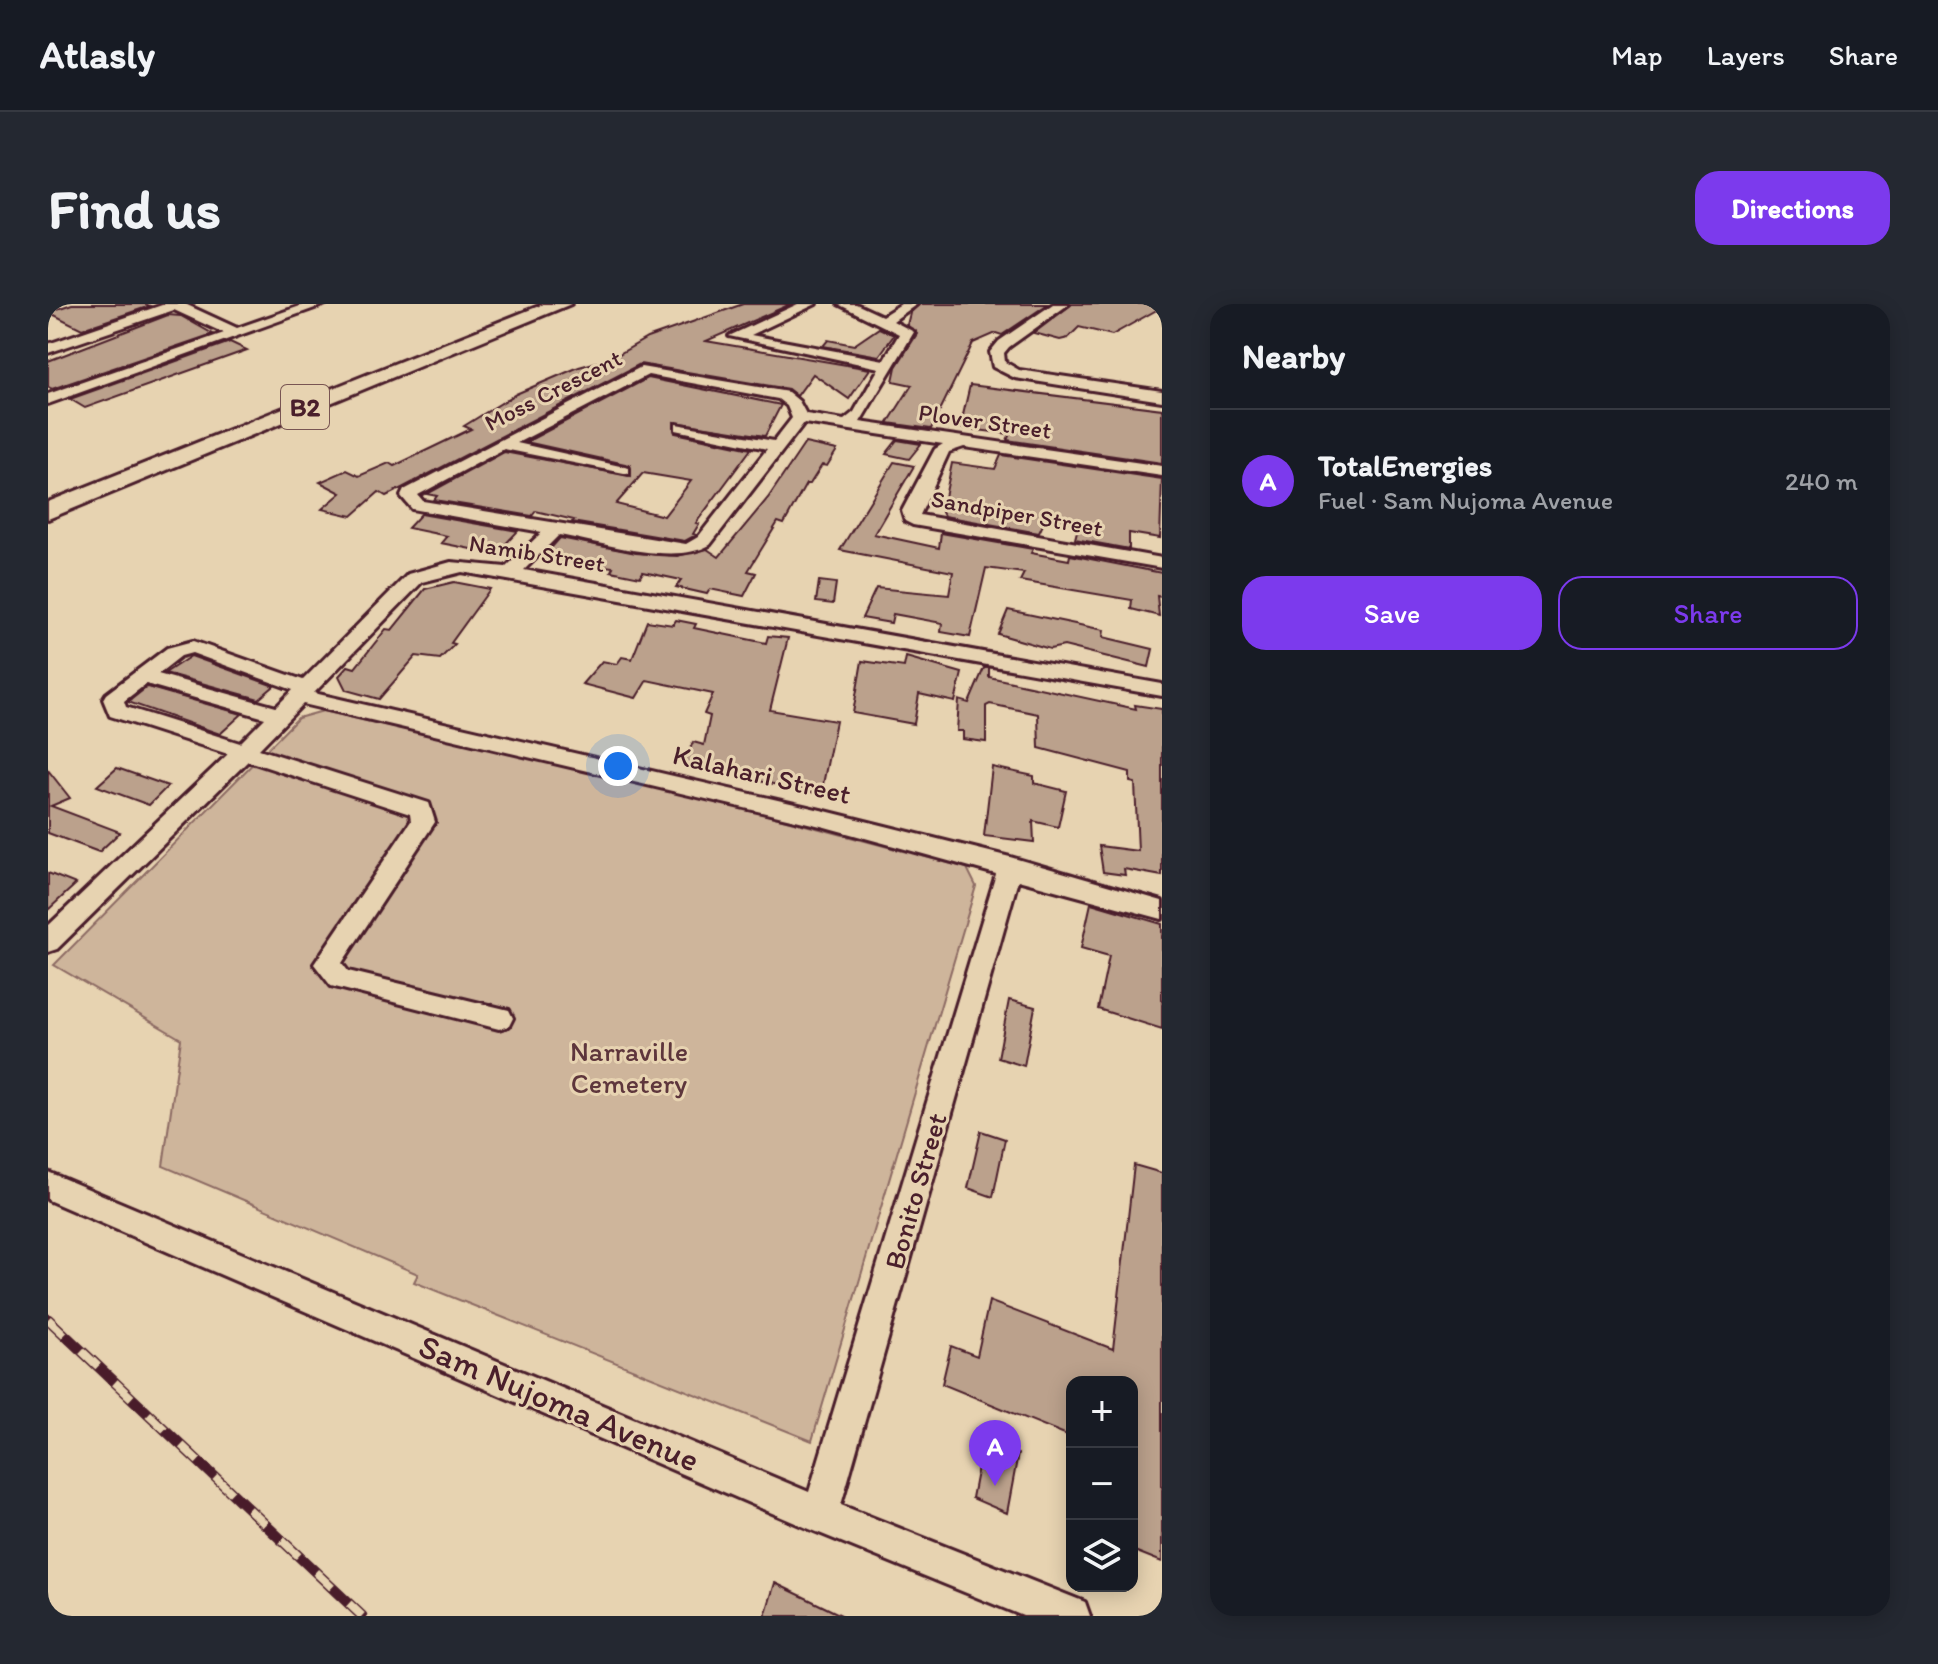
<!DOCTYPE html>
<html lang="en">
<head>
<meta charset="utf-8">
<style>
  body { margin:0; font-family:Itim,sans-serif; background:#242831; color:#f1f3f6 }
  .controls { position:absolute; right:24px; bottom:24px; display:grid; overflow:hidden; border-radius:16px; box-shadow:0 4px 20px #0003 }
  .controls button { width:72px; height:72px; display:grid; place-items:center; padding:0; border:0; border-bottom:2px solid #363941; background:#171b24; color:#f1f3f6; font:40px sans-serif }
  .you { position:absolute; left:570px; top:462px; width:28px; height:28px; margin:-20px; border:6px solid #fff; border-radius:50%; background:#1a73e8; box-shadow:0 0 0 12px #1a73e833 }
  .badge { display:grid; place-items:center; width:52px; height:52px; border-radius:50%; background:#7c3aed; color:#fff; font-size:26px; font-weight:700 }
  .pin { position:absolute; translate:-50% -66px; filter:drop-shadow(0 2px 4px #0008) }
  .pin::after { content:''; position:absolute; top:42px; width:28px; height:24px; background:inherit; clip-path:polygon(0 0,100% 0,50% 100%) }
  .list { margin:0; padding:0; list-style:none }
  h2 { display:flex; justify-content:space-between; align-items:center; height:104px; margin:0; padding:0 32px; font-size:34px }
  h2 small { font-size:26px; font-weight:400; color:#9ea1a6 }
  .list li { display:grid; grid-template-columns:52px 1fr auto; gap:24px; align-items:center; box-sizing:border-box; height:144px; padding:0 32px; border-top:2px solid #363941 }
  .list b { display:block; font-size:30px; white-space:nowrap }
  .list p { margin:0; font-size:26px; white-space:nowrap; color:#9ea1a6 }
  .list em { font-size:26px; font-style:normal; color:#9ea1a6 }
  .actions { display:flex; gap:16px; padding:24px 32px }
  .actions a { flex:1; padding:18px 0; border:2px solid #7c3aed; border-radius:24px; text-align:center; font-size:28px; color:#7c3aed }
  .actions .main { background:#7c3aed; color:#fff }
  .icon { flex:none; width:44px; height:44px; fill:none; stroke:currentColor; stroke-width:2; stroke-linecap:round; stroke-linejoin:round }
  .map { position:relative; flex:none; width:1114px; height:1312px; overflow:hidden; border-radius:24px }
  header { display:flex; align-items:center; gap:48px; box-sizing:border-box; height:112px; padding:0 40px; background:#171b24; border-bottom:2px solid #363941 }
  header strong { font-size:38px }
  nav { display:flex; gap:44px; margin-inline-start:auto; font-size:28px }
  .intro { display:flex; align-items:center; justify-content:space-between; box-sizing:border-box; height:192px; padding:0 48px }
  h1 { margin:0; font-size:56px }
  .button { padding:20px 36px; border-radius:24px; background:#7c3aed; color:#fff; font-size:28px; font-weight:700 }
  main { display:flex; gap:48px; padding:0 48px }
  aside { flex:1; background:#171b24; border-radius:24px; box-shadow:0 4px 20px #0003 }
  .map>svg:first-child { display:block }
  .green { fill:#ceb59b; stroke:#8c6a63; stroke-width:2 }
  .building { fill:#bba18c; stroke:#4a1f2b; stroke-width:2; fill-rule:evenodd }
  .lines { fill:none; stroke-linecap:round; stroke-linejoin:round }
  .minor-casing { stroke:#4a1f2b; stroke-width:6 }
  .highway-casing { stroke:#4a1f2b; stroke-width:6 }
  .minor { fill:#e7d3b1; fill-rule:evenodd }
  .highway { fill:#e7d3b1; fill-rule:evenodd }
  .rail-casing { stroke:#4a1f2b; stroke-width:11 }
  .rail { stroke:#e7d3b1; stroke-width:8; stroke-dasharray:23; stroke-linecap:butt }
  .labels { text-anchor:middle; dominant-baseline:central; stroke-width:6; stroke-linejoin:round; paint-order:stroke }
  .far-street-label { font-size:24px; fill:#4a1f2b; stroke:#e7d3b1 }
  .shield { fill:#e7d3b1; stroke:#795553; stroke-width:2 }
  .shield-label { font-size:26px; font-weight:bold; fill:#4a1f2b }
  .street-label { font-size:28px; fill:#4a1f2b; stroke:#e7d3b1 }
  .park-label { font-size:28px; fill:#5e363c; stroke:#e7d3b1 }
  .near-street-label { font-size:34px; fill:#4a1f2b; stroke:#e7d3b1 }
</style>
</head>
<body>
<header>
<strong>Atlasly</strong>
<nav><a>Map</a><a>Layers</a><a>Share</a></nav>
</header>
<div class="intro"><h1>Find us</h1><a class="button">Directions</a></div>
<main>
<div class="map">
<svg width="1114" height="1312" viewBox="0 0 1114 1312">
  <rect width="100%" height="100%" fill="#e7d3b1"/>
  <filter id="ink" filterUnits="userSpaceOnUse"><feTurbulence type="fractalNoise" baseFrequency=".0125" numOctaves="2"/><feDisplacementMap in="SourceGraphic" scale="16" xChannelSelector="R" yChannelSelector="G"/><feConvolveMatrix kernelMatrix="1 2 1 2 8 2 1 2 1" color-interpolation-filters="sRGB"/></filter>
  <g filter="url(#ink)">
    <path class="green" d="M275 407 632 488 919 564 928 582 764 1137 366 978 370 970 115 862 133 735 6 661 250 414Z"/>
    <g class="building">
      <path d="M24 0H97L102 2 34 25 0 8Z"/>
      <path d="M695 0H743L658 37 822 65 801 95 765 70 749 92 740 85 592 60 354 184 338 192 331 188 304 212 274 205 293 189 272 178 299 166 311 172 341 159 346 162 423 125 416 122 468 90 531 63 549 58 554 60 599 34Z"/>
      <path d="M872 0H1000L954 31 948 29 925 39 883 125 840 119 864 81 845 77 848 63 869 30 859 21 862 9Z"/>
      <path d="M1024 0H1114V3L1064 31 1031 23 1020 34 1012 36 986 29Z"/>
      <path d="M120 11 133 12 165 30 4 85 0 83V57Z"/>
      <path d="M831 24 846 31 831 52 775 42 780 36 806 41Z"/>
      <path d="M182 38 199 46 37 104 22 95Z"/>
      <path d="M600 74 733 101 717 132 626 118 627 129 703 145 648 219 651 220 645 230 648 231 637 237 524 218 526 216 488 207 484 212 386 196 389 192 379 190 456 148 583 172 582 161 478 138ZM595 169 643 177 616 212 568 200Z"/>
      <path d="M922 81 1114 105V159L959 136 962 130 912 124Z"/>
      <path d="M849 136 873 140 861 155 838 150Z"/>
      <path d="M757 139 789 146 779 162 774 161 762 180H758L736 220 730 218 700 267 708 269 696 292 662 285 659 290 628 283 633 276 595 268 592 273 563 267 565 263 494 254 512 234 588 249 629 252 659 245 671 253 720 194Z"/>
      <path d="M953 151 1114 175 1112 234 1081 229V245L1027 235 1031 219 998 214 991 229 896 212 894 208 904 159 947 165Z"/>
      <path d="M846 158 866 162 826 230 891 244 893 229 985 245 983 249 1021 256 1022 251 1114 269V293L1109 292 1111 312 1083 305 1084 296 972 277 976 269 938 264 922 333 893 328 894 319 845 310 843 319 814 314 828 284 901 291 905 268 792 246Z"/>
      <path d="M373 210 470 227 448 250 393 239 399 232 360 224Z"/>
      <path d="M771 277 788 279 785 300 768 298Z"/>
      <path d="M406 278 442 285 403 339 407 340 392 355 368 352 331 395 298 386 291 372 300 362 307 364 338 325 344 326 377 285Z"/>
      <path d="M960 306 1056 326 1055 333 1105 345 1101 363 1016 342 1002 345 950 330Z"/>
      <path d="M628 316 648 320 646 324 718 339 720 332 740 334 722 406 788 417 773 490 635 461 645 438 656 441 662 412 656 410 665 390 599 376 588 394 534 380 554 357 569 360 574 353 584 355 599 317 625 321Z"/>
      <path d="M143 352 168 361 226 382 211 395 117 369Z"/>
      <path d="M858 353 914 369 907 398 871 390 866 420 805 409 814 357 856 363Z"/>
      <path d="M936 364H941V373L1088 405 1087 401 1114 405V572L1076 565 1077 571 1055 568 1051 542 1090 547 1087 479 1082 478V468L991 444 990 410 942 400 938 402V438L915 435V427H909L911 396 921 399Z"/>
      <path d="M99 383 194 410 172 430 80 398Z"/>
      <path d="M944 463 986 472V479L1018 487 1010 523 985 517 986 538 936 532Z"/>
      <path d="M69 464 120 482 101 501 49 482Z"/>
      <path d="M0 466 22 494 3 502 72 528 51 548 0 529Z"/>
      <path d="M0 569 28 580 0 606Z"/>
      <path d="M1043 599 1114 620V725L1050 705 1061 652 1033 644Z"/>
      <path d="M961 696 987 703 976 762 950 754Z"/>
      <path d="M933 827 957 835 945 893 920 884Z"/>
      <path d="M1086 861 1114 869V1258L1084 1246V1078H1024V1133L894 1080 903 1042 929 1052 941 997 1065 1045Z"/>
      <path d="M935 1136 970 1150 959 1209 924 1194Z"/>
      <path d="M727 1279 795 1312H717Z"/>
    </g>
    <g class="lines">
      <defs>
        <g id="minor">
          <path d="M117 0H137L189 24 258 0H278L0 100V90L176 29 126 6 0 49V40Z"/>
          <path d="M750 0H768L703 31 836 56 851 30 790 0H808L834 12 853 0H869L845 17 866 28 812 118 1114 162V172L916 143 901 148 872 211 1114 254V264L865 221 857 217 854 207 887 145 895 140 756 119 662 241C625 262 553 238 511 231L476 266 1114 380V392L414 268 374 278 266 389 777 507 962 553 1114 597V615L970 576 793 1201 1037 1298 1042 1312H975L759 1224 0 896V868L761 1188 948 570 777 523 255 400 211 445 381 499 387 518 294 659 300 667 461 706 465 714 461 722 451 725 283 682 266 660 363 517 362 510 200 457 9 645 0 648V622L180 450 62 412 55 395 58 390 119 344 145 337 255 376 360 270 403 258 458 263 494 228 364 205 353 192 356 186 593 63 740 88 751 97 758 110 796 116 806 108 831 64 681 32ZM600 71 730 95 739 102 744 114 726 137 628 120V126L719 145 650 233 638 240 375 197 370 191 456 145 581 170V164L469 139ZM144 349 245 386 228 403 110 370 133 352ZM98 380 217 414 192 439 78 403 76 397Z"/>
          <path d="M1005 0H1021L961 43 956 49 957 58 971 66 1114 87V97L967 74 945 63 942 48 951 37Z"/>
        </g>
        <path id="highway" d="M496 0H523L0 215V198Z"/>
      </defs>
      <use href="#minor" class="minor-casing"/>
      <use href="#highway" class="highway-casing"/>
      <use href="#minor" class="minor"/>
      <use href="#highway" class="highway"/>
      <defs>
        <path id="rail" d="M0 1015 314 1312"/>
      </defs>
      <use href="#rail" class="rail-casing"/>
      <use href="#rail" class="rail"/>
    </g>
  </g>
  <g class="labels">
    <g class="far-street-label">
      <text transform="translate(505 86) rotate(-27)">Moss Crescent</text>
      <text transform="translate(937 117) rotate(8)">Plover Street</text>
      <text transform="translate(969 209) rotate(10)">Sandpiper Street</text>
      <text transform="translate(489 249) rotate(9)">Namib Street</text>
    </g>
    <rect class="shield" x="233" y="81" width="48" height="44" rx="6"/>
    <g class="shield-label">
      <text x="257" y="103">B2</text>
    </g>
    <g class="street-label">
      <text transform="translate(714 470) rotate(13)">Kalahari Street</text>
      <text transform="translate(867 887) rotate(-74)">Bonito Street</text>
    </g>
    <g class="park-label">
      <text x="581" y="747">Narraville<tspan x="581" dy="32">Cemetery</tspan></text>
    </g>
    <g class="near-street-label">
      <text transform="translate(511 1099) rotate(23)">Sam Nujoma Avenue</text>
    </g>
  </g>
</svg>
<div class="controls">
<button>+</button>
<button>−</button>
<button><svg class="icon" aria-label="layers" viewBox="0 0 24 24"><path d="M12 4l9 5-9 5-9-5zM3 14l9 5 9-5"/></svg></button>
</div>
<div class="you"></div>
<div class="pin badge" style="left:947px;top:1182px">A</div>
</div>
<aside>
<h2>Nearby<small></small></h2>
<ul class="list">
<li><span class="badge">A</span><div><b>TotalEnergies</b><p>Fuel · Sam Nujoma Avenue</p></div><em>240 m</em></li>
</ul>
<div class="actions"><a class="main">Save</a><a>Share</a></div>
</aside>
</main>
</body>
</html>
